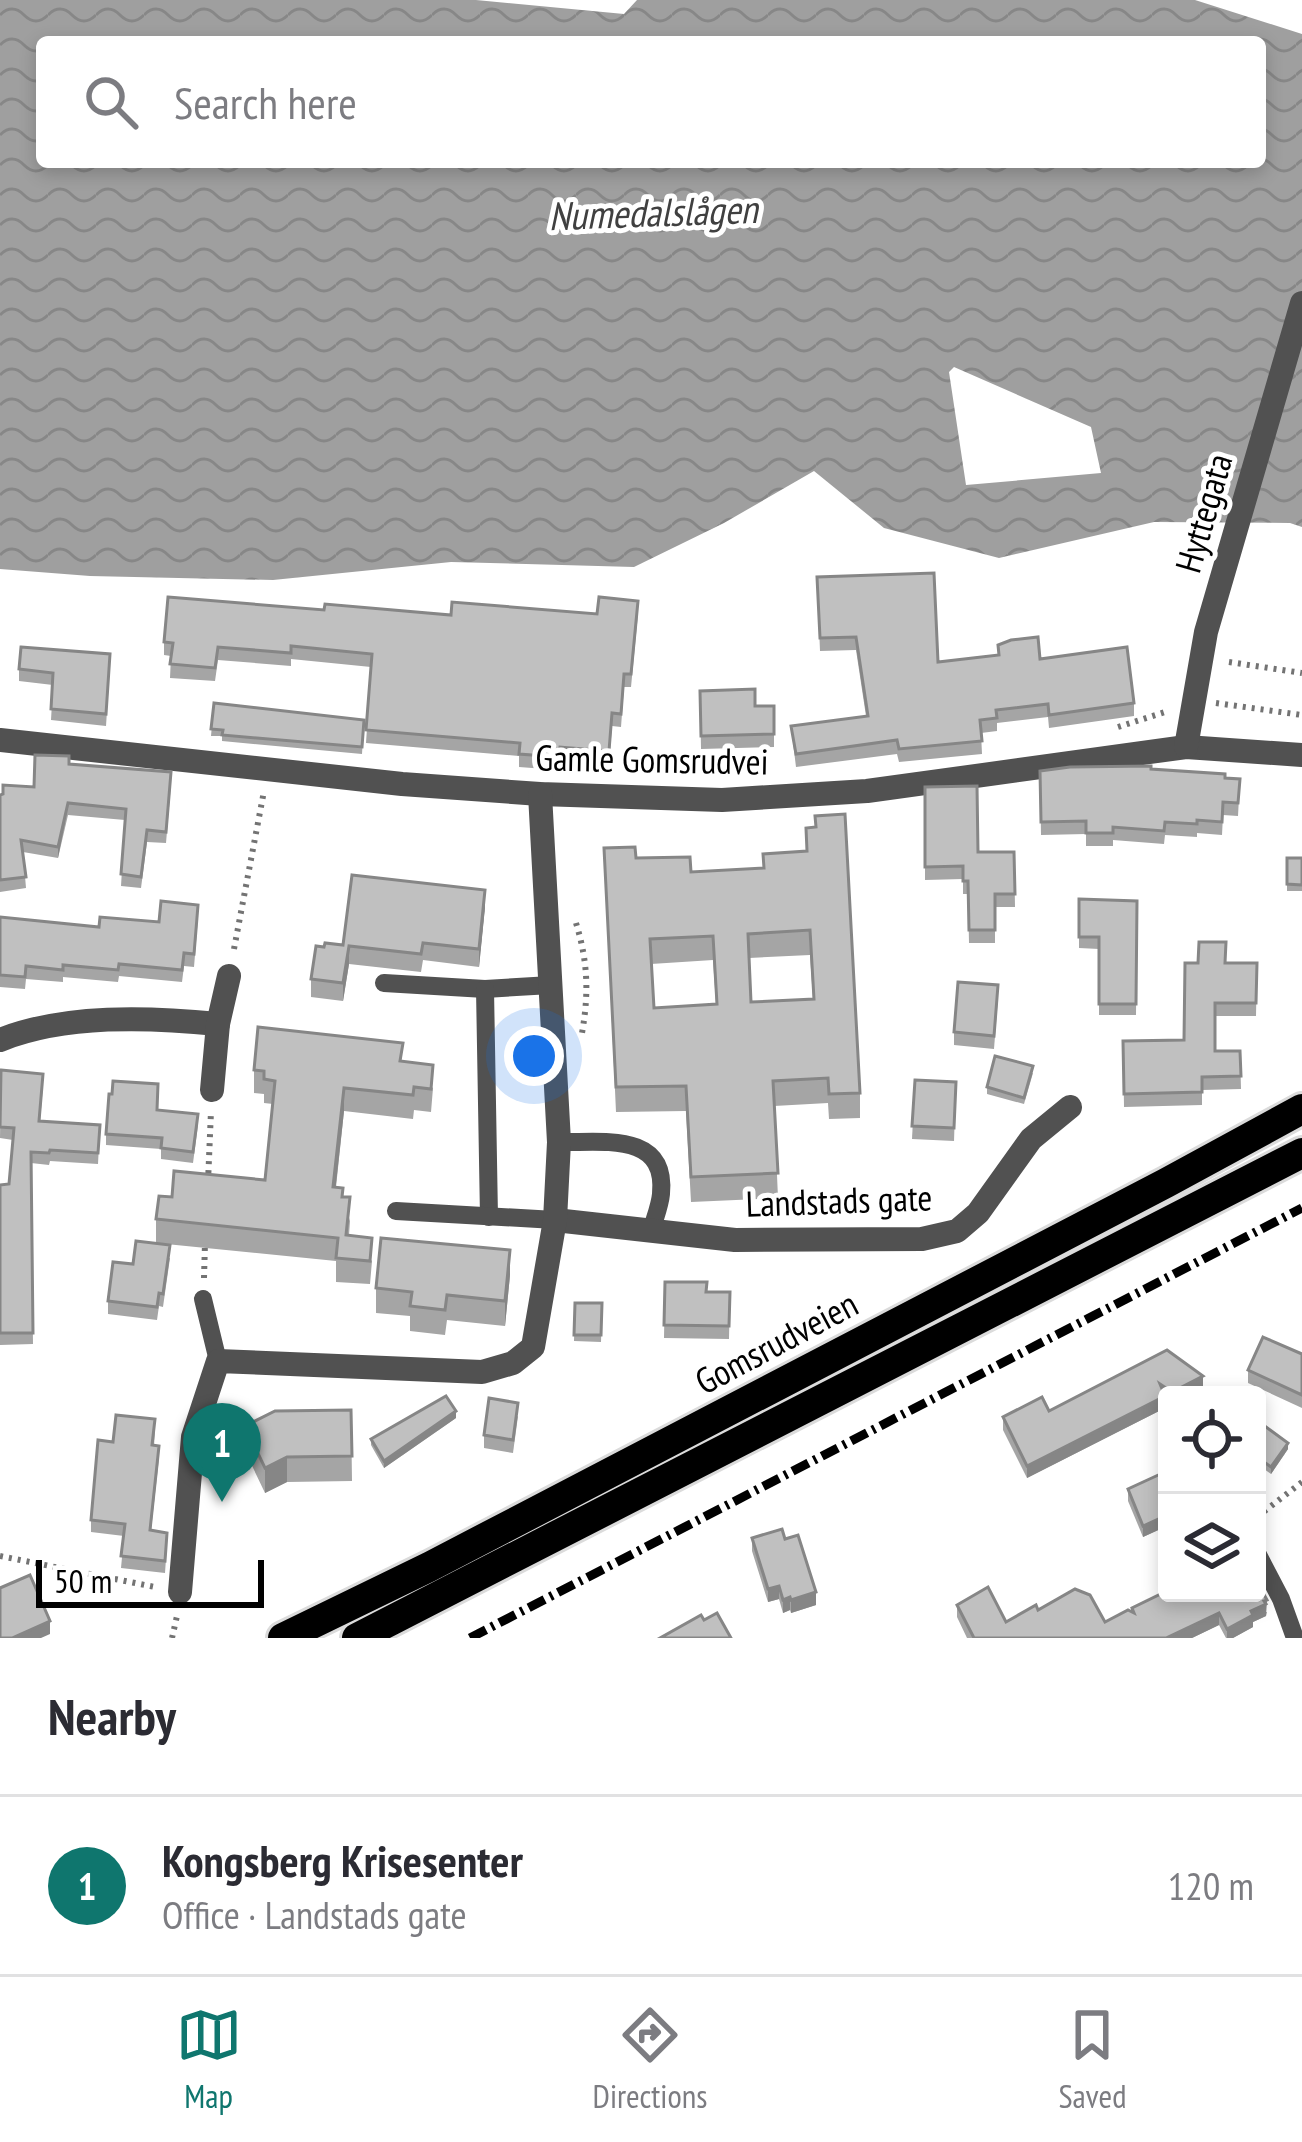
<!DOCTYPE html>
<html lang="en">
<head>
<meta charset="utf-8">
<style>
  body { margin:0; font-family:"PT Sans Narrow",sans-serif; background:#f7f7f7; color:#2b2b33 }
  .controls { position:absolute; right:36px; bottom:36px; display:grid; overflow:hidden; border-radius:12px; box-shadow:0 6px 18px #0003 }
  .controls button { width:108px; height:108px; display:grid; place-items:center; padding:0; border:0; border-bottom:3px solid #e1e1e2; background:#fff; color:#2b2b33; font:60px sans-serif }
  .scale { position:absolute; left:36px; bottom:30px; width:228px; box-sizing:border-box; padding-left:12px; border:6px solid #000; border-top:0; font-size:33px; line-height:42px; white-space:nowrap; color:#000; -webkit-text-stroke:9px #fff; paint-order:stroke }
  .you { position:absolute; left:534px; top:1056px; width:42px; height:42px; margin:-30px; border:9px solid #fff; border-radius:50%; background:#1a73e8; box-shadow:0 0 0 18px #1a73e833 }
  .badge { display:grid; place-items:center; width:78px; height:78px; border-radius:50%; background:#0f766e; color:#fff; font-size:39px; font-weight:700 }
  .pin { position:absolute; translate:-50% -99px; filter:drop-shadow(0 3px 6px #0008) }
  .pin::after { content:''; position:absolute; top:63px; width:42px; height:36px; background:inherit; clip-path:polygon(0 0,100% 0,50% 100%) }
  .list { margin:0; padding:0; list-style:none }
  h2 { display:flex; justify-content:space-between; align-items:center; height:156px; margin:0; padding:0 48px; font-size:51px }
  h2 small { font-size:39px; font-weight:400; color:#7c7c81 }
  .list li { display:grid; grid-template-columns:78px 1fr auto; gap:36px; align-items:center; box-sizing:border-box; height:180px; padding:0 48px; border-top:3px solid #e1e1e2 }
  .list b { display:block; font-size:45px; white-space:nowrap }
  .list p { margin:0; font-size:39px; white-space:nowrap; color:#7c7c81 }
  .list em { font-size:39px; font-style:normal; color:#7c7c81 }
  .icon { flex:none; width:66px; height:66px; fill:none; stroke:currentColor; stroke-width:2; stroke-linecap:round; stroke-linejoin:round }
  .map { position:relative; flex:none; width:1302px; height:1638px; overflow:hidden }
  .search { position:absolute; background:#fff; box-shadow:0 6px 18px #0003; left:36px; right:36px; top:36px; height:132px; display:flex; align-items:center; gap:30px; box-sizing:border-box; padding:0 42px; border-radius:12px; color:#7c7c81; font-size:45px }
  .sheet { height:336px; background:#fff }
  nav { display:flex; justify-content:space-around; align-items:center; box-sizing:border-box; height:168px; border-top:3px solid #e1e1e2; background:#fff; font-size:33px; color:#7c7c81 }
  nav a { display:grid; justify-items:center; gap:6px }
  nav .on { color:#0f766e }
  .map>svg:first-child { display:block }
  .water { fill:url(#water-waves); fill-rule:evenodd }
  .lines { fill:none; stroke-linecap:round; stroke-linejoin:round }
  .primary-casing { stroke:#dbdbdb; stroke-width:36 }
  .path { stroke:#737373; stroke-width:6; stroke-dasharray:3 6; stroke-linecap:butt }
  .lane { stroke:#515151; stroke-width:18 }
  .street { stroke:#515151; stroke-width:24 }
  .primary { stroke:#000; stroke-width:30 }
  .rail { stroke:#000; stroke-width:9; stroke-dasharray:18 6 3 6; stroke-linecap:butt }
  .wall { fill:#a5a5a5; fill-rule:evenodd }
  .shaded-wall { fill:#868686 }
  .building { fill:#c0c0c0; stroke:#868686; stroke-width:3; fill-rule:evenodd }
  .labels { text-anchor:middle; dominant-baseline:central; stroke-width:10; stroke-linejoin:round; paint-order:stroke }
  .street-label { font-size:36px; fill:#000; stroke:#fff }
  .water-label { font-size:39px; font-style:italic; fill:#404040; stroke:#fff }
</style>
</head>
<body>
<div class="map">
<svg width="1302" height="1638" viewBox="0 0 1302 1638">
  <defs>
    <pattern id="water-waves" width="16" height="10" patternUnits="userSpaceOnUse" patternTransform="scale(3)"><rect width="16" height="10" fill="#9f9f9f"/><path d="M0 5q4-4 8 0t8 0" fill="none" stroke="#878787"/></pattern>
  </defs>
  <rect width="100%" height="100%" fill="#fff"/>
  <path class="water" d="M0 0H476L624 14 637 0H1195L1302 34V527L1290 523 1154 522 999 558 884 528 814 471 724 523 634 567 451 562 273 580 90 576 0 569ZM42 42H1260V162H42ZM954 367 1091 427 1101 473 966 485 949 372Z"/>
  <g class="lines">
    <defs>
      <g id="primary">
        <path d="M283 1638 429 1567 1166 1183 1302 1109"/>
        <path d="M357 1638 1302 1153"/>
      </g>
    </defs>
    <use href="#primary" class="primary-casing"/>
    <g class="path">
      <path d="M1229 662 1302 673"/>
      <path d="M1216 703 1302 715"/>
      <path d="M1118 727 1168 711"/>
      <path d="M576 923C588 962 589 993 582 1033"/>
      <path d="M234 949 264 791"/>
      <path d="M208 1182 211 1111"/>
      <path d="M204 1278 205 1243"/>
      <path d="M1257 1517 1302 1482"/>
      <path d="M0 1556 155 1587"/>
      <path d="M172 1638 177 1616"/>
    </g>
    <g class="lane">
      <path d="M384 983 485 989 551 985"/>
      <path d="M485 989 489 1217"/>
      <path d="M559 1142C601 1143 667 1131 661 1194 660 1206 654 1220 651 1232"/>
      <path d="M396 1211 555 1220"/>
      <path d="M203 1299 218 1361"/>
      <path d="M1257 1553 1281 1599 1295 1638"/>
    </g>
    <g class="street">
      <path d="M0 740 402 784 540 794 722 800 867 791 1186 747 1302 755"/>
      <path d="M1186 747 1206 632 1302 303"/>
      <path d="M0 1040C65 1014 149 1017 218 1024"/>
      <path d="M212 1090 218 1024 229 976"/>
      <path d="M555 1220 735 1240 922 1239 957 1231 978 1213 1031 1139 1070 1107"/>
      <path d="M180 1592 193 1437 218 1361 482 1372 513 1363 533 1347 555 1220 559 1142 540 794"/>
    </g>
    <use href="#primary" class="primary"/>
    <path class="rail" d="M470 1638 1302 1208"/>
  </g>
  <g class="wall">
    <path d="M817 577 938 662 998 655V645L1040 659 1134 703V716L1049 728 1048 717 997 723V731L981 733 982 754 899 762 897 754 796 767 791 726 866 716 856 650 820 651Z"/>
    <path d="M324 610 451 615 638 614 631 687H624L621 727 612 726 609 764 560 760 559 770 519 767V756L366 743 371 667 291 659V666L218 660 215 681 170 678 171 656 164 655V642Z"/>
    <path d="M110 665 106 726 51 720 53 685 19 681V669Z"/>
    <path d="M700 691 755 706H774V747L701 749Z"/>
    <path d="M214 703 364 720 362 754 222 741V736H211Z"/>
    <path d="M69 764 171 784 166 843 147 842 141 888 121 886 125 820 68 815 58 858 23 852 26 888 0 892V795L34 787Z"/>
    <path d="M1151 769 1240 779 1238 816 1223 815 1222 835 1197 833V837L1165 835 1164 844 1113 840V846H1086V834L1041 835 1040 771Z"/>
    <path d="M925 787 978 852H1014L1015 907H995V943H969L968 894H963V879L925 880Z"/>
    <path d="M604 848 691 872 763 868V854L806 851 860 1093V1118L829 1119 828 1103 774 1106 778 1198 691 1202 686 1111 616 1112ZM810 955 813 999 751 1002 749 958ZM713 960 716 1004 654 1008 651 964Z"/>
    <rect x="1287" y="858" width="15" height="33"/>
    <path d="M1079 899 1137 901 1136 1015H1099V949L1079 948Z"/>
    <path d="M485 907 479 967 423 960 421 972 349 964 343 1001 311 997V979L324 947 343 945Z"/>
    <path d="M0 917 99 927 198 918 194 967 184 966 182 982 119 976 118 982 63 977V982L26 979 25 989 0 987Z"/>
    <path d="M1226 963H1257L1256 1016H1215V1051H1240L1241 1089 1202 1090V1105L1124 1107 1123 1041 1184 1040Z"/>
    <path d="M998 998 994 1049 954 1045V1032Z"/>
    <path d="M403 1062 433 1088 431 1112 414 1110 413 1119 344 1111 336 1187 343 1197 350 1221 349 1235 372 1261 370 1284 336 1282V1261L156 1243V1219L172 1197 265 1180 273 1104 264 1103V1094L254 1093V1070Z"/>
    <path d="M1 1070 43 1086 40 1121 100 1125 98 1164 50 1161 49 1165 31 1163 33 1344 0 1345V1185L9 1184 13 1140 0 1138Z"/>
    <path d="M1033 1073 1024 1104 987 1094V1087Z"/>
    <path d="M915 1080 956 1082 954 1141 912 1139Z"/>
    <path d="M157 1110 198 1125 193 1163 161 1159V1149L106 1145V1134Z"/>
    <path d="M170 1258 163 1307 159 1306 157 1320 108 1314V1301L133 1264Z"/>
    <path d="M510 1275 505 1326 447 1320 445 1335 410 1331V1316L376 1313V1288Z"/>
    <path d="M665 1282 706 1292H730L729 1339 664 1338Z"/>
    <path d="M575 1303H602L601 1342 574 1341Z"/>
    <path d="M1167 1350 1203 1388 1190 1395H1167L1165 1408 1027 1478 1003 1430V1417L1049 1411Z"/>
    <path d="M1302 1354V1408L1248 1383V1370Z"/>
    <path d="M351 1410 352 1481 287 1482 265 1493 245 1451V1426Z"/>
    <path d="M518 1416 513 1453 484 1448V1435Z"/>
    <path d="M456 1418 384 1468 371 1445V1439Z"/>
    <path d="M155 1431 154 1446 159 1458 151 1530 167 1544 165 1573 121 1568 124 1536 91 1532V1520L113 1442Z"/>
    <path d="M1257 1431 1288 1449 1271 1474 1257 1464Z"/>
    <path d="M1167 1471V1526L1143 1537 1128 1501V1489Z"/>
    <path d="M752 1538 785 1539 816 1605 791 1613 790 1610 783 1613 779 1599 768 1602 752 1551Z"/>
    <path d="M957 1605 1006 1622 1038 1610 1105 1622 1132 1612V1608L1267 1612 1266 1616 1253 1622V1627L1233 1638H1226L1219 1625 1192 1638H967L957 1617Z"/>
  </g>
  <g class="shaded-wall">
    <path d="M65 811V822L58 858V847Z"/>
    <path d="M485 890V907L479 967V949Z"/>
    <path d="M349 946V964L343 1001V983Z"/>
    <path d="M344 1088V1111L333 1211V1187Z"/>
    <path d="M510 1250V1275L505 1326V1301Z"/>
    <path d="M1203 1376V1388L1190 1395H1172V1392Z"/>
    <path d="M1165 1396V1408L1027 1478V1466Z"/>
    <path d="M456 1411V1418L384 1468V1461Z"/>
    <path d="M1288 1443V1449L1271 1474V1467Z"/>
    <path d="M287 1457V1482L265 1493V1468Z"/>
    <path d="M1167 1515V1526L1143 1537V1526Z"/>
    <path d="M779 1586V1599L768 1602V1589Z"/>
    <path d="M816 1592V1605L791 1613V1600Z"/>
    <path d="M790 1597V1610L783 1613V1600Z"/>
    <path d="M1267 1600 1266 1616 1253 1622V1627L1233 1638H1227V1629Z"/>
    <path d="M1219 1613V1625L1192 1638H1166Z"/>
    <path d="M50 1621V1634L41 1638H12Z"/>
  </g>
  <g class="building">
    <path d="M934 573 938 662 999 655 998 645 1011 640 1038 637 1040 659 1127 647 1134 703 1049 715 1048 704 996 710 997 718 980 720 982 741 899 749 897 740 796 754 791 726 868 716 856 637 820 638 817 577Z"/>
    <path d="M168 597 324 610 325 604 451 615 452 602 597 614 599 597 638 601 631 674H624L621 714 612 713 609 751 560 747 559 757 519 754 520 743 366 730 372 654 291 646V653L218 647 215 668 170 664 173 643 164 642Z"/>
    <path d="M21 647 110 654 106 714 51 709 53 673 19 669Z"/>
    <path d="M755 689V706H774V734L701 736 700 691Z"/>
    <path d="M214 703 364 720 362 747 222 735 223 730 211 729Z"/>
    <path d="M35 755 69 756V764L171 772 166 832 147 830 141 877 121 874 126 809 68 803 58 847 21 840 26 877 0 880V795L3 794V785L34 787Z"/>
    <path d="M1151 766V769L1225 774V778L1240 779 1238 803 1223 802 1222 822 1197 820V824L1165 822 1164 831 1113 827V833H1086V821L1041 822 1040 771 1070 767Z"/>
    <path d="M977 786 978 852H1014L1015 894H995V930H969L968 881H963V866L925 867V787Z"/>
    <path d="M845 814 860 1093 829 1094 828 1078 773 1081 778 1173 691 1177 686 1086 616 1087 604 848 635 847 636 858 690 857 691 872 764 868 763 854 807 851 806 828 816 827 815 816ZM810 930 814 999 751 1002 748 934ZM713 936 717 1004 654 1008 650 939Z"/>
    <path d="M1287 858H1302V885L1287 884Z"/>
    <path d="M352 875 485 890 479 949 423 943 421 954 349 946 343 983 311 979 316 946 324 947 325 943 343 945Z"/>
    <path d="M1079 899 1137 901 1136 1004H1099V937H1079Z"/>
    <path d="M161 901 198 905 194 954 184 953 182 970 119 964 118 970 63 965V970L26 966 25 977 0 975V917L99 927 100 917 159 922Z"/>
    <path d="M1199 942H1226L1225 963H1257L1256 1003H1215V1051H1240L1241 1076 1202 1077V1092L1124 1094 1123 1041 1184 1040 1185 963H1198Z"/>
    <path d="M958 982 998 985 994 1036 954 1032Z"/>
    <path d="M258 1027 403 1043 400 1061 433 1065 431 1089 414 1087 413 1095 344 1088 333 1187 343 1188 342 1197H350L346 1235 372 1238 370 1261 336 1258 338 1238 156 1219 159 1196 172 1197 174 1171 265 1180 275 1081 264 1079V1071L254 1070Z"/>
    <path d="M995 1056 1033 1066 1024 1098 987 1087Z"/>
    <path d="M1 1070 43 1074 39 1121 100 1125 98 1153 50 1150 49 1153 31 1152 33 1333H0V1185L9 1184 14 1128 0 1127Z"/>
    <path d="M915 1080 956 1082 954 1128 912 1126Z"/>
    <path d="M113 1081 158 1084 157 1110 198 1114 193 1152 161 1148 162 1138 106 1134 109 1094H112Z"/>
    <path d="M381 1238 510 1250 505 1301 447 1295 445 1310 410 1306 412 1292 376 1288Z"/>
    <path d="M136 1241 170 1245 163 1294 159 1293 157 1307 108 1301 113 1262 133 1264Z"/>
    <path d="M665 1282H707L706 1292H730L729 1326 664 1325Z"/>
    <path d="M575 1303H602L601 1335H574Z"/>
    <path d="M1263 1337 1302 1354V1395L1248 1370Z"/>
    <path d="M1167 1350 1203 1376 1172 1392 1160 1384 1165 1396 1027 1466 1003 1417 1042 1397 1049 1411Z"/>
    <path d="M446 1396 456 1411 384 1461 371 1439Z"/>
    <path d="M489 1398 518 1403 513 1440 484 1435Z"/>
    <path d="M351 1410 352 1456 287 1457 265 1468 245 1426 275 1411Z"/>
    <path d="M116 1415 155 1419 152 1445 159 1446 150 1530 167 1533 165 1561 121 1556 125 1524 91 1520 98 1440 113 1442Z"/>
    <path d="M1262 1424 1288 1443 1271 1467 1257 1457V1431Z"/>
    <path d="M1167 1471V1515L1143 1526 1128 1489Z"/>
    <path d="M782 1529 785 1539 798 1535 816 1592 791 1600 790 1597 783 1600 779 1586 768 1589 752 1538Z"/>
    <path d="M30 1575 50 1621 12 1638H0V1588Z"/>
    <path d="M1257 1582 1267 1600 1264 1601 1266 1604 1251 1611 1253 1615 1227 1629 1219 1613 1166 1638H974L957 1605 988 1587 1006 1622 1036 1605 1038 1610 1075 1589 1090 1595 1105 1622 1128 1610 1134 1613 1132 1608 1167 1591V1593H1257Z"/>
    <path d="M717 1613 731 1638H660L701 1615 704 1620Z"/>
  </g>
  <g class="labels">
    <g class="street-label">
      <text transform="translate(1203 513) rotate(-74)">Hyttegata</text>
      <text transform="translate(652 759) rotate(1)">Gamle Gomsrudvei</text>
      <text transform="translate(839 1200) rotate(-2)">Landstads gate</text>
      <text transform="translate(776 1342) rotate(-28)">Gomsrudveien</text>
    </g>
    <g class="water-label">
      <text transform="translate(653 212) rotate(-2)">Numedalslågen</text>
    </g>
  </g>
</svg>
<div class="controls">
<button><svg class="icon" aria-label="locate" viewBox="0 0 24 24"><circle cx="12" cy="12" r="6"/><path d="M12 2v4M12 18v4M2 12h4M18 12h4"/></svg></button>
<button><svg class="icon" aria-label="layers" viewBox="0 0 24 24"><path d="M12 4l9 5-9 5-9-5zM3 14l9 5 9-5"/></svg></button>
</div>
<div class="scale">50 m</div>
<div class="you"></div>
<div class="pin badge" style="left:222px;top:1502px">1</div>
<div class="search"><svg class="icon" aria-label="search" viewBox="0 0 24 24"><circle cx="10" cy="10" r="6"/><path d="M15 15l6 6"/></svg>Search here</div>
</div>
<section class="sheet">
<h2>Nearby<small></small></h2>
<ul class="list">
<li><span class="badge">1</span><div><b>Kongsberg Krisesenter</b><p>Office · Landstads gate</p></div><em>120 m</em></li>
</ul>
</section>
<nav>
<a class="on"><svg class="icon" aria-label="map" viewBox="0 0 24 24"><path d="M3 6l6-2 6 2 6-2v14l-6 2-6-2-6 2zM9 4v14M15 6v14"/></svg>Map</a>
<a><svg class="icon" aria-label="directions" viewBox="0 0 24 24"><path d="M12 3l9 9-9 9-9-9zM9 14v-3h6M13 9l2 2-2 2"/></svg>Directions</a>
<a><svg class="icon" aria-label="saved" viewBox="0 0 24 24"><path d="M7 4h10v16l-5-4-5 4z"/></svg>Saved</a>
</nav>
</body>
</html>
